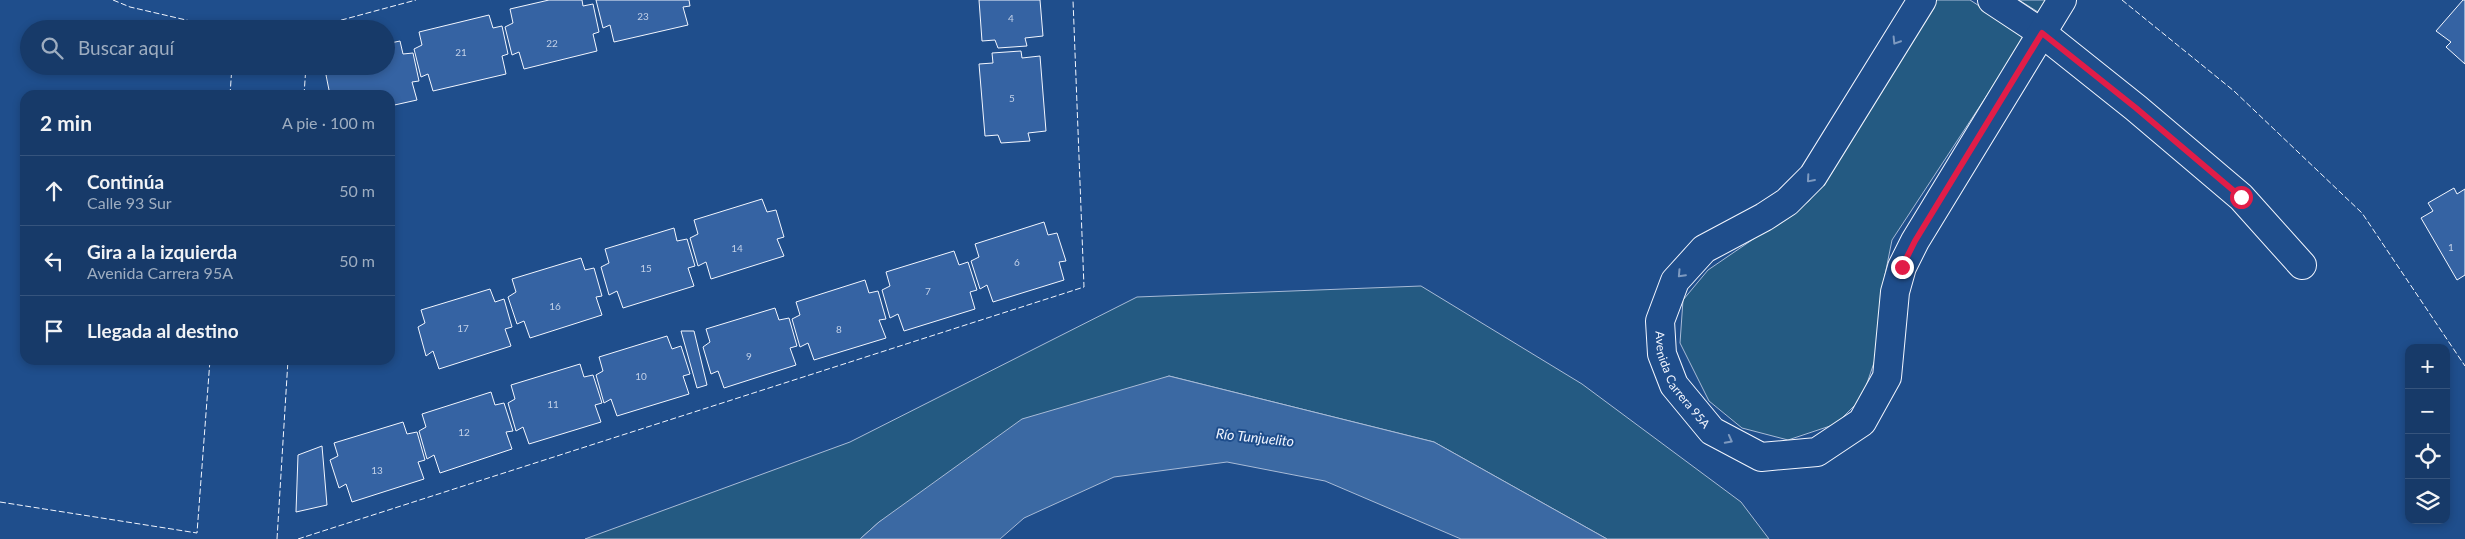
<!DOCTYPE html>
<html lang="es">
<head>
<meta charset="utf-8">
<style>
  body { margin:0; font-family:Lato,sans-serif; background:#244571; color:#f1f3f6 }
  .controls { position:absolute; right:15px; bottom:15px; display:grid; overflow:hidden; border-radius:10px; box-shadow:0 2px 8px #0003 }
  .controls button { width:45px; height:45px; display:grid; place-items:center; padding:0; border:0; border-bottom:1px solid #36547d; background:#173a69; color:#f1f3f6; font:25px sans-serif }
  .stop { position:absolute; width:15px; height:15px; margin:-11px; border:4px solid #e11d48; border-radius:50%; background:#fff }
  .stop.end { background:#e11d48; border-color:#fff; box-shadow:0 1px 5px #0008 }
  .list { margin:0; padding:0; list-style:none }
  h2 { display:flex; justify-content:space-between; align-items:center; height:65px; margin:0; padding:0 20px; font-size:21px }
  h2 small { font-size:16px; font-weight:400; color:#9eadc0 }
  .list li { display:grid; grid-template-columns:32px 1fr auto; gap:15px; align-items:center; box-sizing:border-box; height:70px; padding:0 20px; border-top:1px solid #36547d }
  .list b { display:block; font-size:19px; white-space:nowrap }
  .list p { margin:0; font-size:16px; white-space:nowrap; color:#9eadc0 }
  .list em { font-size:16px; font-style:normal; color:#9eadc0 }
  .icon { flex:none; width:28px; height:28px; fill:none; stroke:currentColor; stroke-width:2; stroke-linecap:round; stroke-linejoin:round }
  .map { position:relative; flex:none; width:2465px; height:539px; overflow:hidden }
  .search { position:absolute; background:#173a69; box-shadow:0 2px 8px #0003; left:20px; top:20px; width:375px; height:55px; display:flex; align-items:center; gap:12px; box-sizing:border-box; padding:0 18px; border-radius:28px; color:#9eadc0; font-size:19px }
  .panel { position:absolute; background:#173a69; box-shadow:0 2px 8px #0003; left:20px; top:90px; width:375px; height:275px; border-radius:15px }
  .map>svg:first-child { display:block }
  .green { fill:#245a82; stroke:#a8bbd7 }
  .water { fill:#3b69a3; stroke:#a8bbd7 }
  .building { fill:#3563a3; stroke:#f2f6ff }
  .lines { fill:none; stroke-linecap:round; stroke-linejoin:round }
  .minor-casing { stroke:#f2f6ff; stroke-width:30 }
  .secondary-casing { stroke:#f2f6ff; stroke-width:30 }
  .minor { stroke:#1f4e8c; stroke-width:28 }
  .secondary { stroke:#1f4e8c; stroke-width:28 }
  .fence { stroke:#f2f6ff; stroke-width:1; stroke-dasharray:6 2.5; stroke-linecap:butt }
  .oneway { stroke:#7e9ac0 }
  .route { stroke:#e11d48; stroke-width:6 }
  .labels { text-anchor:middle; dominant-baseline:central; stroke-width:4; stroke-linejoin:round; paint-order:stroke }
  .number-label { font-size:10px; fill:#c3d1e8 }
  .street-label { font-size:12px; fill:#f2f6ff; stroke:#1f4e8c }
  .water-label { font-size:14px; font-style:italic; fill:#f2f6ff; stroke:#1f4e8c }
</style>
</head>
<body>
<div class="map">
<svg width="2465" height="539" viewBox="0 0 2465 539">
  <rect width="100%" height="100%" fill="#1f4e8c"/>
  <g class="green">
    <path d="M1935 0H1970L2026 36 1892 240 1882 290 1879 348 1862 398 1836 424 1788 440 1742 428 1709 401 1680 343 1683 300 1708 270 1809 201Z"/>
    <path d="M2019 0H2046L2038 12Z"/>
    <path d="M1421 286 1582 384 1741 502 1769 539H1607L1434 442 1169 376 879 522 860 539H585L850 442 1137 297Z"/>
  </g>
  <path class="water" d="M1169 376 1434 442 1607 539H1461L1325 481 1227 462 1114 477 1024 518 1000 539H860L879 522 1022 419Z"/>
  <g class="building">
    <path d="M549 0H582L583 6 593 4 599 32 593 34 597 51 524 69 519 52 512 55 505 27 513 23 510 9Z"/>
    <path d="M596 0H689L690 6 683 7 688 25 614 42 610 25 603 28Z"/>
    <path d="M979 0H1040L1043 36 1025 38 1027 46 998 48 995 40 982 41Z"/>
    <path d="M2463 0H2465V64L2446 47 2451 42 2436 31Z"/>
    <path d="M489 15 493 28 502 26 508 54 502 56 506 74 433 91 428 74 421 77 414 49 422 45 419 32Z"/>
    <path d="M400 41 403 54 413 53 419 81 412 82 417 100 390 106V95H330L326 75 333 71 332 66H386V44Z"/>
    <path d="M1021 51 1022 58 1040 56 1046 131 1028 133 1030 141 1001 143 998 135 985 136 979 64 993 63 992 53Z"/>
    <path d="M2454 188 2457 194 2465 189V275L2457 280 2421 218 2433 211 2428 203Z"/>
    <path d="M762 199 767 212 776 210 784 237 777 239 784 256 711 279 706 262 698 266 690 238 698 234 694 220Z"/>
    <path d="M1044 222 1048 235 1057 233 1066 261 1059 262 1064 280 993 302 987 285 980 289 971 261 979 257 975 244Z"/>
    <path d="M674 228 677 241 687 239 695 266 688 268 694 286 623 308 617 291 609 295 601 267 609 263 605 249Z"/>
    <path d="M954 251 959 265 968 262 977 290 970 292 975 309 904 331 898 314 890 318 882 290 890 286 886 272Z"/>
    <path d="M581 258 585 270 594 268 602 296 596 297 602 315 530 338 524 321 517 324 508 297 516 292 512 279Z"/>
    <path d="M865 280 869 293 878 291 886 319 879 320 886 338 814 360 808 343 800 347 792 319 800 315 796 302Z"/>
    <path d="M490 289 495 302 504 299 512 327 505 329 511 346 439 369 433 351 426 356 418 327 425 323 421 310Z"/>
    <path d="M775 308 779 320 789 318 797 346 790 348 796 365 724 388 718 371 711 374 703 347 710 342 706 329Z"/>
    <path d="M681 331H694L707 385 697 388Z"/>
    <path d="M667 336 672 349 681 346 690 374 683 376 689 394 617 416 611 399 604 403 596 375 603 371 599 357Z"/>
    <path d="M580 364 584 377 593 375 602 403 595 405 601 422 529 444 523 427 516 431 508 403 515 399 511 385Z"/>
    <path d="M491 392 495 405 504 403 513 431 506 432 512 449 440 473 434 455 427 459 419 431 426 427 422 414Z"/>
    <path d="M403 422 407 434 417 432 425 460 418 462 424 479 352 502 346 484 339 488 330 460 338 456 334 443Z"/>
    <path d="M322 446 327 505 296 512 298 455Z"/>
  </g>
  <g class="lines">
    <defs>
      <path id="minor" d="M1992 0 2042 33 2136 108 2241 197 2302 265"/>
      <g id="secondary">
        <path id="s1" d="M1922 0 1813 176 1787 202 1764 217 1704 249 1675 281 1660 321 1662 354 1674 385 1712 431 1761 457 1817 452 1862 422 1887 377 1895 292 1902 267 1915 241 2062 0"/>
      </g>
    </defs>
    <use href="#minor" class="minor-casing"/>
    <use href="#secondary" class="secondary-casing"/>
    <use href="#minor" class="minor"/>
    <use href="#secondary" class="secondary"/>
    <g class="fence">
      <path d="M113 0 130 7 225 29"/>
      <path d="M2122 0 2234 91 2362 213 2465 366"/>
      <path d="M308 29 416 0"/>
      <path d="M230 95 232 66"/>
      <path d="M304 95 306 66"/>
      <path d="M0 502 197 533 210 360"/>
      <path d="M277 539 288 360"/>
      <path d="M298 539 1084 287 1073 0"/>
    </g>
  </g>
  <defs><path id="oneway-chevron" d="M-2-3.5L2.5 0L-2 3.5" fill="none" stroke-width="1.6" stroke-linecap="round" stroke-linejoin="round" transform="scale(1.25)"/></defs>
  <g class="oneway">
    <use href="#oneway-chevron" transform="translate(1896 41) rotate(122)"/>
    <use href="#oneway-chevron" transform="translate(1810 179) rotate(131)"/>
    <use href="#oneway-chevron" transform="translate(1681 274) rotate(133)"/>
    <use href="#oneway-chevron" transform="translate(1729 440) rotate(28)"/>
  </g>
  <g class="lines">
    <path class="route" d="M1902 267 1915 241 2042 33 2136 108 2241 197"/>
  </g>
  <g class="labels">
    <g class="number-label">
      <text x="643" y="16">23</text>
      <text x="1011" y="18">4</text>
      <text x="552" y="43">22</text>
      <text x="461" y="52">21</text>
      <text x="1012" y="98">5</text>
      <text x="2451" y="247">1</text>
      <text x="737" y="248">14</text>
      <text x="1017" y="262">6</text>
      <text x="646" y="268">15</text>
      <text x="928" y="291">7</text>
      <text x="555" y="306">16</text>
      <text x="463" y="328">17</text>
      <text x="839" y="329">8</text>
      <text x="749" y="356">9</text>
      <text x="641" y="376">10</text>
      <text x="553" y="404">11</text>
      <text x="464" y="432">12</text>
      <text x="377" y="470">13</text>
    </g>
    <g class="street-label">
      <text stroke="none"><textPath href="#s1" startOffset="490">Avenida Carrera 95A</textPath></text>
    </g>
    <g class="water-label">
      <text transform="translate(1255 437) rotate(6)">Río Tunjuelito</text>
    </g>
  </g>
</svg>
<div class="controls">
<button>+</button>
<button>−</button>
<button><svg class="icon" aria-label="locate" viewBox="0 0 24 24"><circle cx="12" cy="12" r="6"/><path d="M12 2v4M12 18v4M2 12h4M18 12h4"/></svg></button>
<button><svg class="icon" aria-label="layers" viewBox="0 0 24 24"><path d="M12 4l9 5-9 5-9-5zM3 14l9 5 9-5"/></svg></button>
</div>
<div class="stop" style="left:2241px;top:197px"></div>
<div class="stop end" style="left:1902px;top:267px"></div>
<div class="search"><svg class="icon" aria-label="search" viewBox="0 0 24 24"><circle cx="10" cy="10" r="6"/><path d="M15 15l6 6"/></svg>Buscar aquí</div>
<section class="panel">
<h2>2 min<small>A pie · 100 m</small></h2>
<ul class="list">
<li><svg class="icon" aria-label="ahead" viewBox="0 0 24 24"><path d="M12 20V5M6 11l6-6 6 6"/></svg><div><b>Continúa</b><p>Calle 93 Sur</p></div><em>50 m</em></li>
<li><svg class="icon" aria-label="left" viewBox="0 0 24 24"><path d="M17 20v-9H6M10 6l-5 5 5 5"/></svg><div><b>Gira a la izquierda</b><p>Avenida Carrera 95A</p></div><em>50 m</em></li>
<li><svg class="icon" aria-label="arrive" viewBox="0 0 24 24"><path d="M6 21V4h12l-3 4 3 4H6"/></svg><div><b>Llegada al destino</b></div></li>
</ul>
</section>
</div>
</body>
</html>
